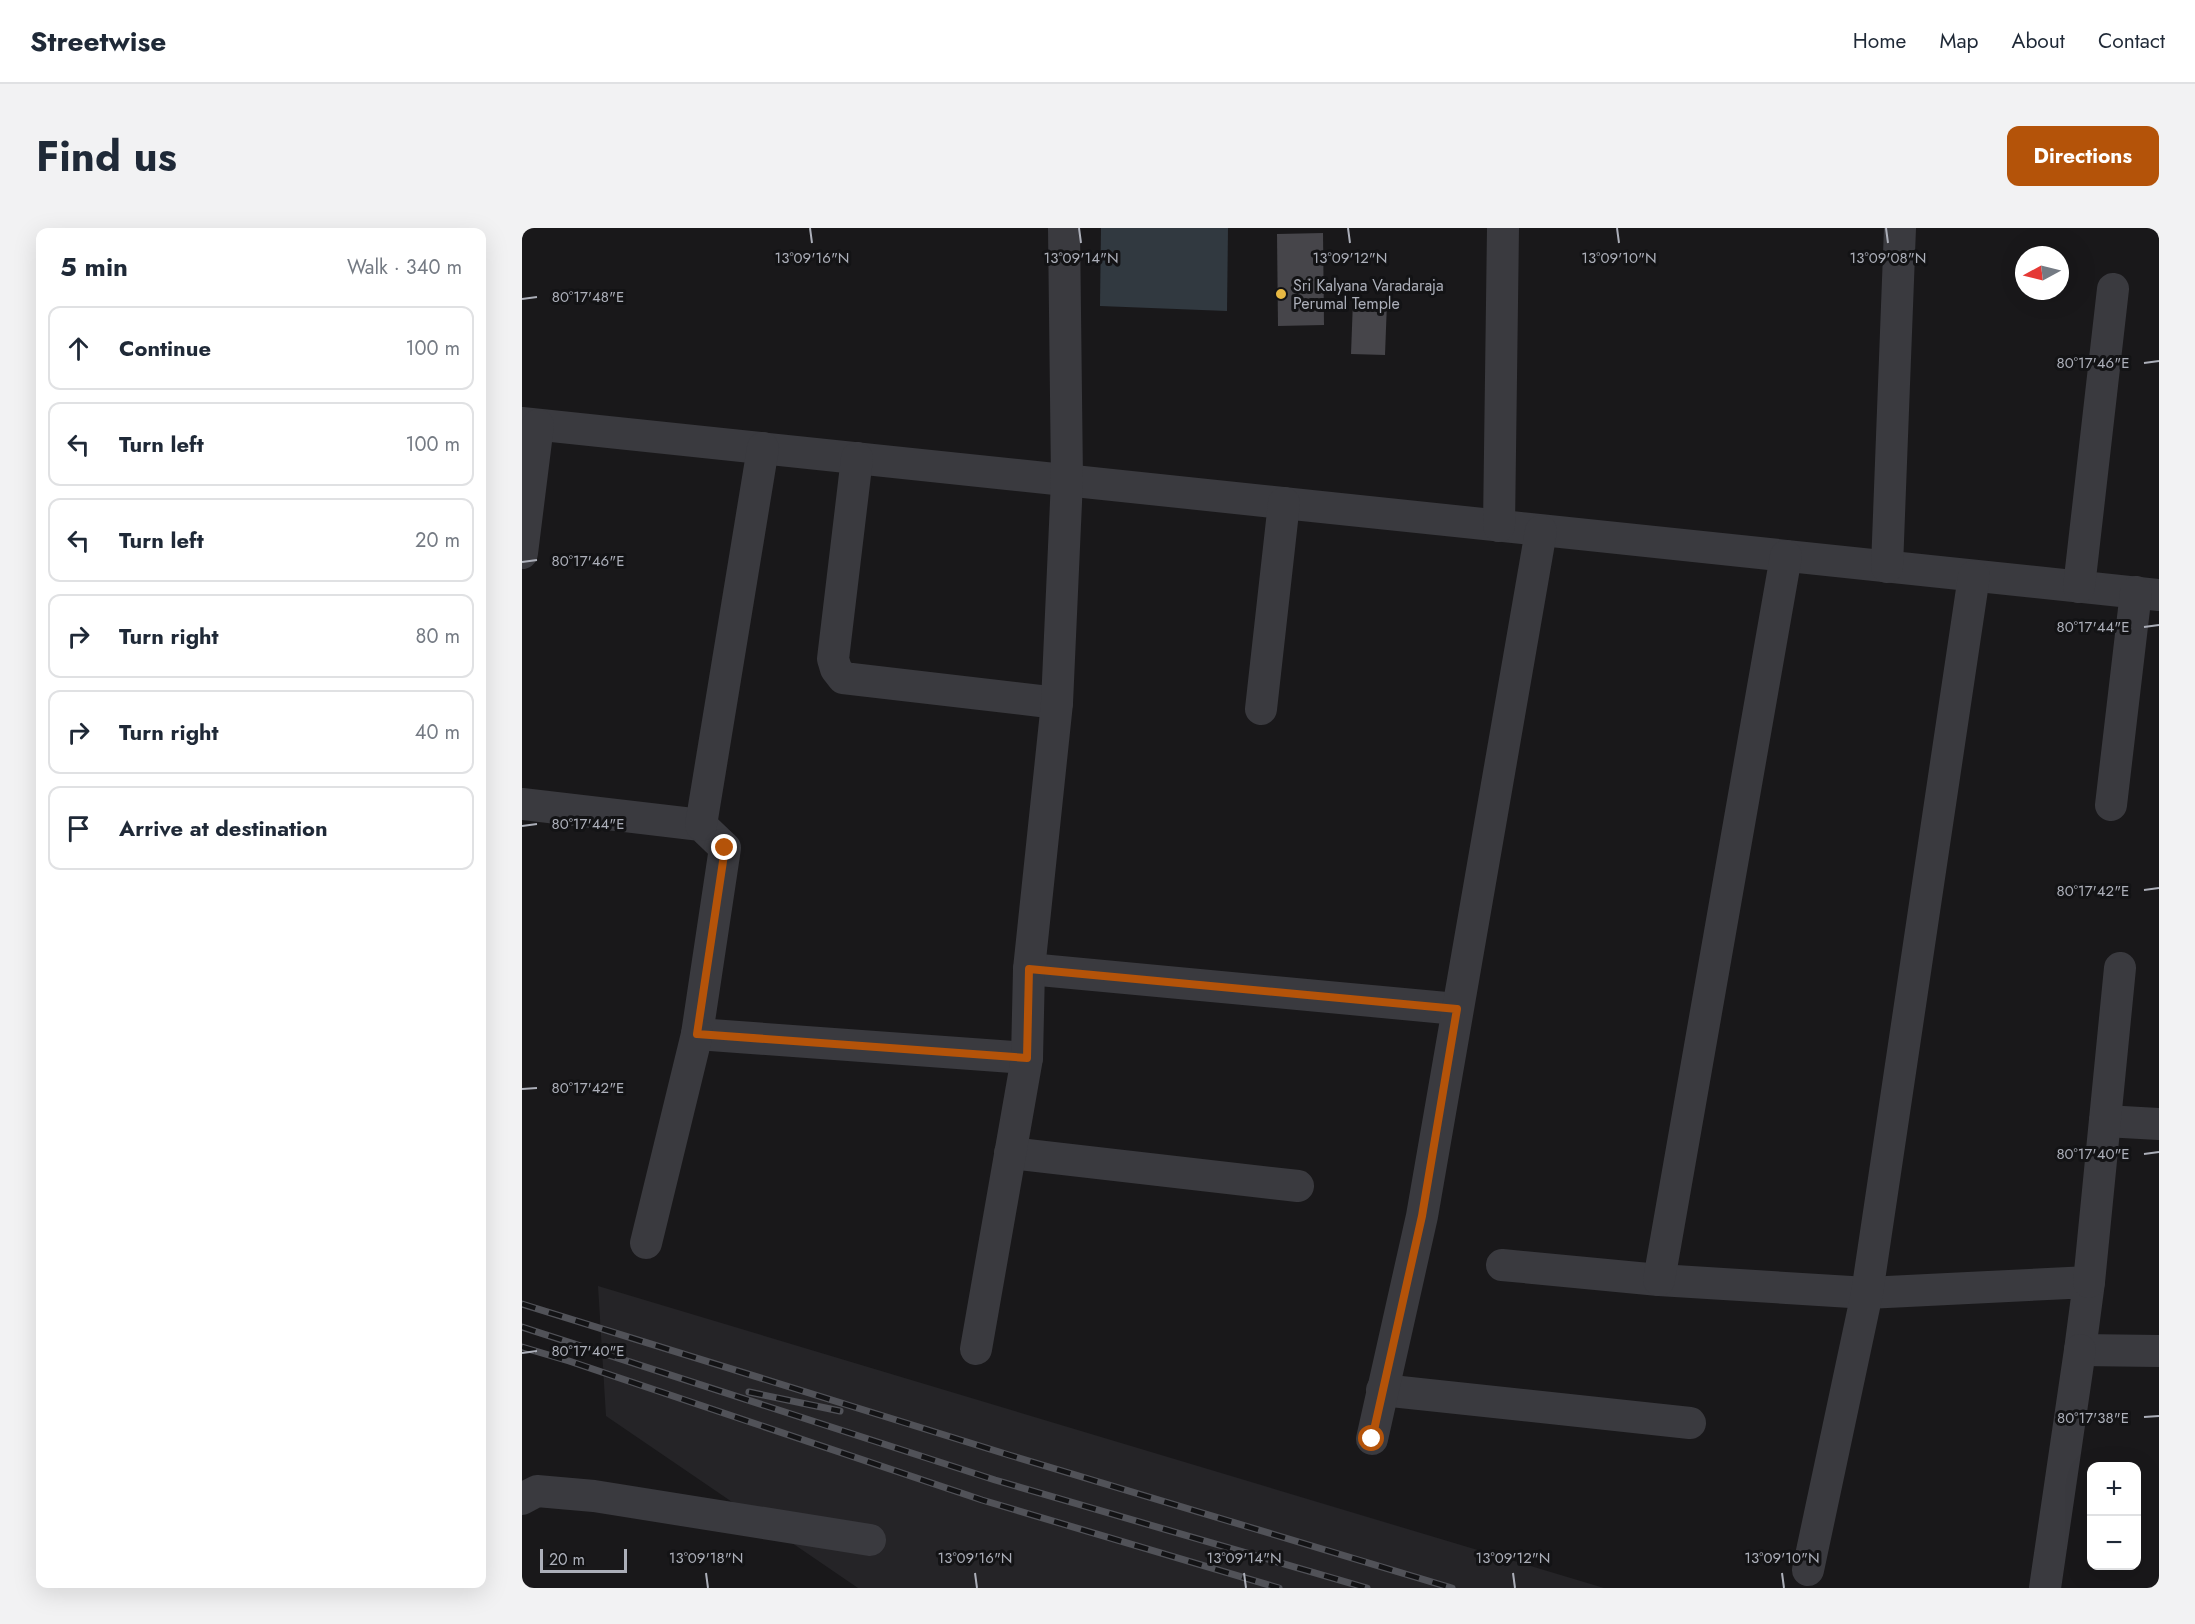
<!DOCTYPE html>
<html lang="en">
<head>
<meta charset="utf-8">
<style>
  body { margin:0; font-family:Jost,sans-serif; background:#f2f2f3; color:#1f2937 }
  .controls { position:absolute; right:18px; bottom:18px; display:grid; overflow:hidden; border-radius:12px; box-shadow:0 6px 24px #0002 }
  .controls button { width:54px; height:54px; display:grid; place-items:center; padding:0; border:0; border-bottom:2px solid #e0e1e3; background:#fff; color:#1f2937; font:30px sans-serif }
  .compass { position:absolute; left:1493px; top:18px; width:54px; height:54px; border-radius:50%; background:#fff; box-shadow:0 6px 24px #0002; rotate:263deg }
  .scale { position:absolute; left:18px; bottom:15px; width:87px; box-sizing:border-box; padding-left:6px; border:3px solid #acafb9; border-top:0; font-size:16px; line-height:21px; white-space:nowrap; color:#acafb9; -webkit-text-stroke:4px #131315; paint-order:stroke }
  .stop { position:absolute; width:18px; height:18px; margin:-14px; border:4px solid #b45309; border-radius:50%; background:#fff }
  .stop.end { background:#b45309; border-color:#fff; box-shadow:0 2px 6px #0008 }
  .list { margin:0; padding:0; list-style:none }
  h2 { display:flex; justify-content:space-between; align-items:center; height:78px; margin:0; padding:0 24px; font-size:26px }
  h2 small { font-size:20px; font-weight:400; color:#747a83 }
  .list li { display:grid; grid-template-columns:39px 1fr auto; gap:18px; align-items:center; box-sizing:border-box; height:84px; margin:0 12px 12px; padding:0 12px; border:2px solid #e0e1e3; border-radius:12px }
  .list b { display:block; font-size:22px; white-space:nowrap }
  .list em { font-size:20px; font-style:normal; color:#747a83 }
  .icon { flex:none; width:33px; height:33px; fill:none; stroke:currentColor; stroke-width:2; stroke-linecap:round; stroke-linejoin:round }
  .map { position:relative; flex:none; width:1637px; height:1360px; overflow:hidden; border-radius:12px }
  header { display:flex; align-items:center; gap:36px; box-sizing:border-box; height:84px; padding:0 30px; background:#fff; border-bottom:2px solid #e0e1e3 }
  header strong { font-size:28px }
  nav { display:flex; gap:33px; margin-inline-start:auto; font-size:21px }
  .intro { display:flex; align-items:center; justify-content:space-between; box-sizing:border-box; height:144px; padding:0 36px }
  h1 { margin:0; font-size:42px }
  .button { padding:15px 27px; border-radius:12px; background:#b45309; color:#fff; font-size:21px; font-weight:700 }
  main { display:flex; gap:36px; padding:0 36px }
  aside { flex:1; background:#fff; border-radius:12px; box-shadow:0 6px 24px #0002 }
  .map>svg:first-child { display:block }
  .built { fill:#252427 }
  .water { fill:#313940 }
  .building { fill:#46454a }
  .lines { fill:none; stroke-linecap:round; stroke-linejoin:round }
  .minor { stroke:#3a3a3f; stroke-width:32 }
  .rail-casing { stroke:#515258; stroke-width:7 }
  .rail { stroke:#131315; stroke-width:4.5; stroke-dasharray:14; stroke-linecap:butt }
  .route { stroke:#b45309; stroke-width:8 }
  .ticks { fill:none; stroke:#acafb9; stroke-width:2 }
  .poi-dot { fill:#e7b843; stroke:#131315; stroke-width:2 }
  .labels { text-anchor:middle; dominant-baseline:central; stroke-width:6; stroke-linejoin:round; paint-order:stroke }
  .poi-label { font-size:16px; fill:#acafb9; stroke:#131315; text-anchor:start }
  .ticks-label { font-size:15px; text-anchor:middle; fill:#acafb9; stroke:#131315; stroke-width:6; stroke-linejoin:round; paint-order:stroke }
</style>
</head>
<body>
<header>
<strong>Streetwise</strong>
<nav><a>Home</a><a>Map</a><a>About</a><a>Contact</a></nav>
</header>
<div class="intro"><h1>Find us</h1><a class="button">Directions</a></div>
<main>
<aside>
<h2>5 min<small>Walk · 340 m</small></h2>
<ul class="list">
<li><svg class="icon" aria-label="ahead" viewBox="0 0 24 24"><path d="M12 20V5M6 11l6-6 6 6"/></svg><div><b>Continue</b></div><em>100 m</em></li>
<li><svg class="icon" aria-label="left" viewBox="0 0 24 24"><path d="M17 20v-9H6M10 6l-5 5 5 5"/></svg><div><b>Turn left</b></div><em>100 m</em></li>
<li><svg class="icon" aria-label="left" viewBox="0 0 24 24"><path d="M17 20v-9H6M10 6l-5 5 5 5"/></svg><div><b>Turn left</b></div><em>20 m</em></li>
<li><svg class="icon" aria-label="right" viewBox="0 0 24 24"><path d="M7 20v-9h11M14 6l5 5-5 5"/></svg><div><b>Turn right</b></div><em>80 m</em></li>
<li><svg class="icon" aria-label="right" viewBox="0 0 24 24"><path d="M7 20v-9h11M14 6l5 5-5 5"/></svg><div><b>Turn right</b></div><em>40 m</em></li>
<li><svg class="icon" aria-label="arrive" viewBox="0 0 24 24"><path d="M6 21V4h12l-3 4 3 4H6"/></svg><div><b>Arrive at destination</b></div></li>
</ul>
</aside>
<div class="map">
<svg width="1637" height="1360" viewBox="0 0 1637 1360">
  <rect width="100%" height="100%" fill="#19181a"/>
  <path class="built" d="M76 1058 1082 1360H336L84 1188Z"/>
  <path class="water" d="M579 0H706L705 83 578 78Z"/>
  <g class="building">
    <path d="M801 5 802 97 756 98 755 6Z"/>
    <path d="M831 72 865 74 863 127 829 126Z"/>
  </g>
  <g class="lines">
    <g class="minor">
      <path d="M0 195 1637 367"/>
      <path d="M335 230 311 431 314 441 321 450 535 475"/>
      <path d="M977 298 981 0"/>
      <path d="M0 325 16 197"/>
      <path d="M1365 339 1378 0"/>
      <path d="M1557 359 1591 61"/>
      <path d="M739 481 762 275"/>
      <path d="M0 576 179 597 203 620 175 806 505 830"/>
      <path d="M1589 577 1614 364"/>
      <path d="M179 597 241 220"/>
      <path d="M507 741 935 781"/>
      <path d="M1583 893 1637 896"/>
      <path d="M488 925 776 958"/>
      <path d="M124 1015 175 806"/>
      <path d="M980 1037 1137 1052 1345 1065 1567 1054 1558 1122 1637 1123"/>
      <path d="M1137 1052 1264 328"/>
      <path d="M1567 1054 1598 740"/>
      <path d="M454 1121 505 830 507 741 535 475 545 252 542 0"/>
      <path d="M860 1162 1168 1195"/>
      <path d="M850 1211 900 988 1019 303"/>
      <path d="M0 1271 15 1263 72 1268 348 1312"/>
      <path d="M1286 1342 1345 1065 1452 348"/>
      <path d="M1523 1360 1558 1122"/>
    </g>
    <defs>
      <g id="rail">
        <path d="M0 1076 487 1227 930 1360"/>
        <path d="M0 1099 473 1252 845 1360"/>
        <path d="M0 1119 47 1133 460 1272 757 1360"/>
        <path d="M227 1164 318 1183"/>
      </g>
    </defs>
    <use href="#rail" class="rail-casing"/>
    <use href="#rail" class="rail"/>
  </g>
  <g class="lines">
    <path class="route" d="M203 620 175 806 505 830 507 741 935 781 900 988 850 1211"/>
  </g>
  <path class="ticks" d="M288 0 290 15M557 0 559 15M826 0 828 15M1095 0 1097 15M1364 0 1366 15M0 71 15 69M1622 135 1637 133M0 334 15 332M1622 399 1637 397M0 598 15 596M1622 662 1637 660M0 861 15 860M1622 926 1637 924M0 1125 15 1123M1622 1189 1637 1188M184 1345 186 1360M453 1345 455 1360M722 1345 724 1360M991 1345 993 1360M1260 1345 1262 1360"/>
  <circle class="poi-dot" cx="759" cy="66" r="6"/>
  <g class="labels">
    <g class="poi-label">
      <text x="771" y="57">Sri Kalyana Varadaraja<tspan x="771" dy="18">Perumal Temple</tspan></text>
    </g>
  </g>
  <g class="ticks-label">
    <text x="290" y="35">13°09'16"N</text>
    <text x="559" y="35">13°09'14"N</text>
    <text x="828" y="35">13°09'12"N</text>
    <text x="1097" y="35">13°09'10"N</text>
    <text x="1366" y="35">13°09'08"N</text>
    <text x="66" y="74">80°17'48"E</text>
    <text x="1571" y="140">80°17'46"E</text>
    <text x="66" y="338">80°17'46"E</text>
    <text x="1571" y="404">80°17'44"E</text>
    <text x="66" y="601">80°17'44"E</text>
    <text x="1571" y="668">80°17'42"E</text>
    <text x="66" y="865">80°17'42"E</text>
    <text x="1571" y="931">80°17'40"E</text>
    <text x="66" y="1128">80°17'40"E</text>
    <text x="1571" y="1195">80°17'38"E</text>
    <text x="184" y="1335">13°09'18"N</text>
    <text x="453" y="1335">13°09'16"N</text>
    <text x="722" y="1335">13°09'14"N</text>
    <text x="991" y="1335">13°09'12"N</text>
    <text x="1260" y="1335">13°09'10"N</text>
  </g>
</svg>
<div class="controls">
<button>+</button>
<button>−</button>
</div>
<svg class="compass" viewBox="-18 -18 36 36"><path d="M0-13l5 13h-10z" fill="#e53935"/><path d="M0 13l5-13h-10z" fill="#747a83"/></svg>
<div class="scale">20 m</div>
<div class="stop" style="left:850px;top:1211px"></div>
<div class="stop end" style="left:203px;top:620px"></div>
</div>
</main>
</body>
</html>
